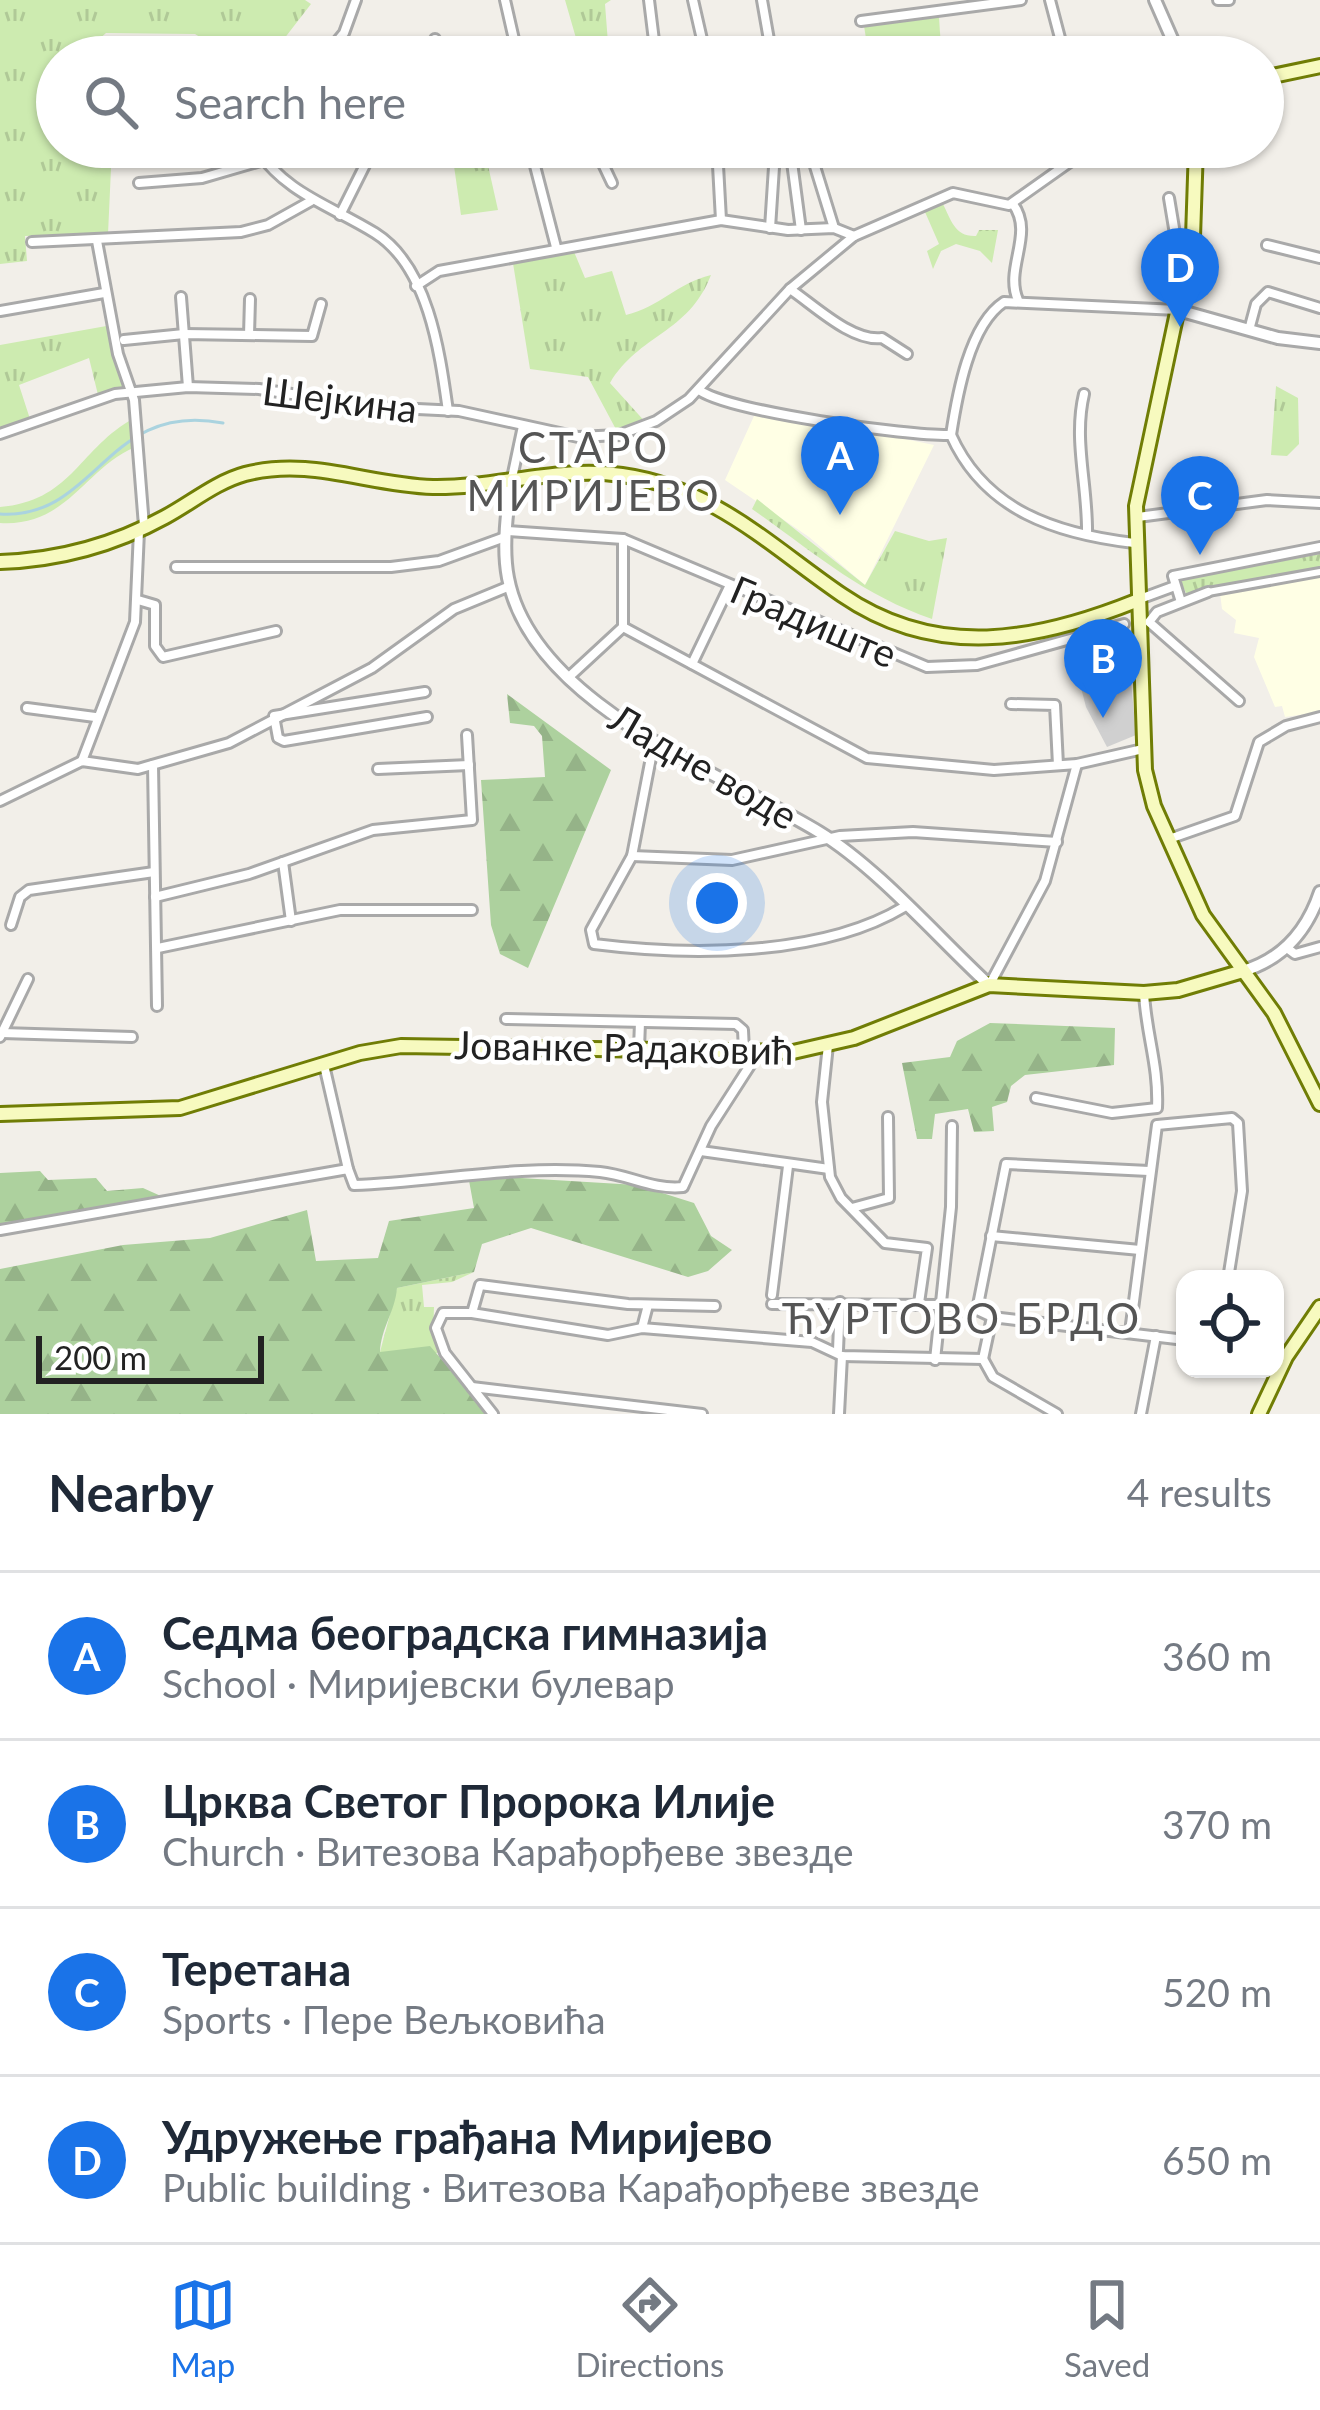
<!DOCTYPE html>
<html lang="en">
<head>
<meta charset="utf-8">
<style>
  body { margin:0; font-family:Lato,sans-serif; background:#f2f2f3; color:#1f2937 }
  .controls { position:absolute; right:36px; bottom:36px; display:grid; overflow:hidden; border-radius:24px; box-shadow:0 3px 9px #0004 }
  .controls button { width:108px; height:108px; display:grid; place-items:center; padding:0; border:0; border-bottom:3px solid #e0e1e3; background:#fff; color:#1f2937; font:60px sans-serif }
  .scale { position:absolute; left:36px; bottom:30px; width:228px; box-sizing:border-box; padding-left:12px; border:6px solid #222; border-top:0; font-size:33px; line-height:42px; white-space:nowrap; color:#222; -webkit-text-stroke:9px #fff; paint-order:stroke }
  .you { position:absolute; left:717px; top:903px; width:42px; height:42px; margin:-30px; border:9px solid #fff; border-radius:50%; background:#1a73e8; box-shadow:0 0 0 18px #1a73e833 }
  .badge { display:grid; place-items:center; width:78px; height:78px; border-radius:50%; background:#1a73e8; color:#fff; font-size:39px; font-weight:700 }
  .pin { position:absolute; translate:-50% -99px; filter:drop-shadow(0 3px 6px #0008) }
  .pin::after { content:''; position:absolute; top:63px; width:42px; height:36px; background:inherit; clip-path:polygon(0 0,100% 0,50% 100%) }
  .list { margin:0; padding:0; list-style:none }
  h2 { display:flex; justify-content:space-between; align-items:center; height:156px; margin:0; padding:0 48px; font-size:51px }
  h2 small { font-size:39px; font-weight:400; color:#747a83 }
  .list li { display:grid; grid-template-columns:78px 1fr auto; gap:36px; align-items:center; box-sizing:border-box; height:168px; padding:0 48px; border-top:3px solid #e0e1e3 }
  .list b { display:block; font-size:45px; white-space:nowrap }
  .list p { margin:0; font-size:39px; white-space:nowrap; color:#747a83 }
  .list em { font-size:39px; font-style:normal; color:#747a83 }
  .icon { flex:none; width:66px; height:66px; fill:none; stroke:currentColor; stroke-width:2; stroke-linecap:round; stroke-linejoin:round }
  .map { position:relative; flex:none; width:1320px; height:1414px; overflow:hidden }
  .search { position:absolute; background:#fff; box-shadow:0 3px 9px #0004; left:36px; right:36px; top:36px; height:132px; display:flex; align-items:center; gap:30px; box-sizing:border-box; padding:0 42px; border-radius:66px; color:#747a83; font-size:45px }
  .sheet { height:828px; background:#fff }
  nav { display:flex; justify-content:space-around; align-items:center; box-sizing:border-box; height:168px; border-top:3px solid #e0e1e3; background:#fff; font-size:33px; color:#747a83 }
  nav a { display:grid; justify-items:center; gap:6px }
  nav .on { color:#1a73e8 }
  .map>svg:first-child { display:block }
  .education { fill:#ffffe5 }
  .religious { fill:#d0d0d0 }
  .grass { fill:url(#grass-tufts) }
  .forest { fill:url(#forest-firs) }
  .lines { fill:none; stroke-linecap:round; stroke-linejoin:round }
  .stream { stroke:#aad3df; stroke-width:3 }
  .pedestrian-casing { stroke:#a9a9a9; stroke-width:12 }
  .minor-casing { stroke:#a9a9a9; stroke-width:14 }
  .tertiary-casing { stroke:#a9a9a9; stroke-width:16 }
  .secondary-casing { stroke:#707d05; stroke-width:18 }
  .pedestrian { stroke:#fff; stroke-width:6 }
  .minor { stroke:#fff; stroke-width:8 }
  .tertiary { stroke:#fff; stroke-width:10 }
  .secondary { stroke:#f7fabf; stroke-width:12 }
  .labels { text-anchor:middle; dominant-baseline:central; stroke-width:9; stroke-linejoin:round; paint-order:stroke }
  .street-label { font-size:39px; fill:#222; stroke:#fff }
  .neighbourhood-label { font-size:42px; letter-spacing:3px; fill:#555; stroke:#fff }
</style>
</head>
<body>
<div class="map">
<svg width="1320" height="1414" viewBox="0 0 1320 1414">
  <defs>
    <pattern id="grass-tufts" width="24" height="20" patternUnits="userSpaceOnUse" patternTransform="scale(3)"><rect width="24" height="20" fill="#cdebb0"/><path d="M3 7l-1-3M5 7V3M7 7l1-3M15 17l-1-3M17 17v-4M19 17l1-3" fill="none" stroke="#b0c997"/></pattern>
    <pattern id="forest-firs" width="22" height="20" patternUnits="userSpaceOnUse" patternTransform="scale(3)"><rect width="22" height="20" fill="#add19e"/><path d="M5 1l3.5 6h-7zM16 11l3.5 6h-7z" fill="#95b388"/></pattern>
  </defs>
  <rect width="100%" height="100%" fill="#f2efe9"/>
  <g class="education">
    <path d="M754 416 808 419 934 445 865 585 809 537 725 480Z"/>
    <path d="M1320 575V712L1285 717 1282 706 1275 707 1254 657 1259 638 1234 633 1236 620 1222 609 1220 593Z"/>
  </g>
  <path class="religious" d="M1123 657 1129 659 1136 735 1107 747 1086 707 1077 672Z"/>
  <g class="grass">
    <path d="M0 0H305L311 4 270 57H232L195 34 106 33 79 57H57V147H112L108 234 25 236 27 261 0 264Z"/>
    <path d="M565 0H611L605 4 608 43 580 52Z"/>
    <path d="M939 17 941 48 869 57 864 26Z"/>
    <path d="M452 152H485L498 210 461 215Z"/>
    <path d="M943 204C951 220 955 237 976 236L979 230H998L992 263 980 251 956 244 941 251 933 269 927 251 939 244 925 212Z"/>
    <path d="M572 247 585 278 612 271 626 315C660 307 677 283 711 275 688 334 639 334 610 383L648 425 619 435 588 377 530 369 512 257Z"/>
    <path d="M112 325 131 391 99 399 89 358 19 385 30 419 0 429V345Z"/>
    <path d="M1276 386 1298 398 1299 444 1287 456 1271 455Z"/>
    <path d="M129 421 135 447C84 469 67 527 0 523V507C70 501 78 452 129 421Z"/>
    <path d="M757 499 865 585 895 531 929 541 947 538 932 619C861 595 812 551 752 509Z"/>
    <path d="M1320 554V568L1187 595 1180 580Z"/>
    <path d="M474 1272 452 1282 422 1285 424 1307H434L433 1336 450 1369 439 1353 380 1352 397 1288Z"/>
  </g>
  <g class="forest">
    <path d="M507 694 611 770 528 968 500 954 491 925 481 780 545 777 542 736 534 726 510 723Z"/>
    <path d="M990 1023 1115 1028 1114 1065 1025 1075 1011 1086 1007 1102 992 1107 994 1131 974 1132 968 1109 935 1114 932 1139H917L902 1063 950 1057 957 1041Z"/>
    <path d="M40 1171 48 1180 96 1178 107 1191 143 1188 172 1201 0 1228V1173Z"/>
    <path d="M468 1175 637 1185 694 1203 711 1236 732 1250 708 1271 688 1277 531 1228 482 1244 474 1272 397 1288C395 1312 381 1328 380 1352L430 1346 489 1414H0V1269L123 1245 210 1238 307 1210 316 1261 378 1258 389 1221 474 1208Z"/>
  </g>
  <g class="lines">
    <path class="stream" d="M0 514C97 520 106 400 223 423"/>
    <defs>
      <path id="pedestrian" d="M1208 592 1320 572"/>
      <g id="minor">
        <path d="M505 0 518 57"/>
        <path d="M649 0 656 57"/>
        <path d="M693 0 706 57"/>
        <path d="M762 0 772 57"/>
        <path d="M1050 0 1065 57"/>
        <path d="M1218 0H1229"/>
        <path d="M861 21 1021 0"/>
        <path d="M435 39V57"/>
        <path d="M123 45 141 57"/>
        <path d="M324 57 344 33 356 0"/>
        <path d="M255 147C286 194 330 205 375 233 429 267 440 354 448 411"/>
        <path d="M538 147 534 162 556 247"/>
        <path d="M595 147 612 183"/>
        <path d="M717 147 721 220"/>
        <path d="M790 147 801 230"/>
        <path d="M809 147 834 228"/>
        <path d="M139 183 202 178 264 160"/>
        <path d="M1169 198 1175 234 1188 255"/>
        <path d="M1013 204C1035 234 1004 268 1018 300"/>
        <path d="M340 215 374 147"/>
        <path d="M770 228 774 167"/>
        <path d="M97 241 118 354 134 400 144 526"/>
        <path d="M32 242 241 232 268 225 311 201"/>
        <path d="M1267 245 1320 258"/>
        <path d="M416 286 439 271 721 220 788 230 834 228 854 236"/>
        <path d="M790 289C815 306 852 342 882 338L907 354"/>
        <path d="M181 297 188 387"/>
        <path d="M0 311 104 293"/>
        <path d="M1249 330 1256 304 1268 292 1320 308"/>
        <path d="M249 335 250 299"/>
        <path d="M124 340 184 334 312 336 321 304"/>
        <path d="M699 390C730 412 908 436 951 435"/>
        <path d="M1084 394C1073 440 1088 486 1087 534"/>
        <path d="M0 434 115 394 188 387 259 389 376 407 459 411 578 437 619 435 656 421 689 399 790 289 854 236 953 193 1009 205 1091 147"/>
        <path d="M951 435C957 396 969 325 1004 302L1178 310"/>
        <path d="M951 435C985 511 1057 534 1134 543"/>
        <path d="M512 478 523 426"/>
        <path d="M1138 517 1267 500 1320 503"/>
        <path d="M507 531 623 539 927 667 977 665 1124 624"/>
        <path d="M176 567H391L439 561 505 537"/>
        <path d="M1208 592 1157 612 1149 622 1239 701"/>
        <path d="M138 600 155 605V646L163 657 276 631"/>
        <path d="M1137 600 1175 586"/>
        <path d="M1181 602 1173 576 1320 547"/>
        <path d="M623 627 867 758 994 770 1077 764 1143 749"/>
        <path d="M692 664 730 585"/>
        <path d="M570 676 623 627V539"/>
        <path d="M425 692 274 716 278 738 284 741 427 717"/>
        <path d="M1011 704 1055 705 1058 765"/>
        <path d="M27 708 95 717"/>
        <path d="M654 742 632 856 591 930 594 944C689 956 821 957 904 907"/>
        <path d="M82 761 135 622 139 531"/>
        <path d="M153 765 157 1006"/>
        <path d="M378 769 469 765"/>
        <path d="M0 801 82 761 138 769 229 743 372 668 454 609 510 586"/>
        <path d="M1169 839 1235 816 1259 742 1286 726 1320 717"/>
        <path d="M632 856 732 860 840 836 913 832 1057 842"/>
        <path d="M283 862 291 921"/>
        <path d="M155 897 249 874 373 830 472 820 467 735"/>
        <path d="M11 925 20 897 29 890 154 872"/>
        <path d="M158 948 340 910H472"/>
        <path d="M1287 948 1295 954 1320 947"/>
        <path d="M990 984 1045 881 1077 764"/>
        <path d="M506 1019 736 1024 743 1030 744 1051"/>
        <path d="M2 1033 132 1037"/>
        <path d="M0 1037 28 979"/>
        <path d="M828 1045 822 1102 830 1177 841 1198 885 1243 927 1248 919 1303"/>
        <path d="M639 1049 640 1022"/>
        <path d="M324 1065 348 1169"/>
        <path d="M1036 1098 1112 1113 1157 1108C1159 1066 1146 1034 1144 993"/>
        <path d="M701 1151 829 1169"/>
        <path d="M1149 1171 1006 1164 977 1310 992 1317 1185 1340"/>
        <path d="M852 1208 889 1198 888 1117"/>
        <path d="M0 1230 348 1169 354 1185C436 1182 517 1164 600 1172 630 1175 652 1190 683 1187L711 1126 758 1053"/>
        <path d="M991 1236 1140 1250"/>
        <path d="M772 1295 788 1166"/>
        <path d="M772 1304 939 1305"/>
        <path d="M472 1313 480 1285 628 1304 715 1306"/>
        <path d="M642 1328 648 1305"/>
        <path d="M1130 1332 1157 1125 1232 1118 1238 1123 1242 1191 1228 1279"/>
        <path d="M838 1350 840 1302"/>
        <path d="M983 1359 993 1377 1057 1414"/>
        <path d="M983 1359 992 1317"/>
        <path d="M935 1360 951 1207 952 1126"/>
        <path d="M472 1387 702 1414"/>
        <path d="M493 1414 445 1353 436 1328 443 1313H472L608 1335 642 1328 812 1342 842 1356 983 1359"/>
        <path d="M839 1414 842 1356"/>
        <path d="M1141 1414 1156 1336"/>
      </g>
      <g id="tertiary">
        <path d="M1155 0 1180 57"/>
        <path d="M1178 310 1278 338 1320 343"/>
        <path d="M512 478C507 509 502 547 508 578 532 704 722 773 819 832 878 868 937 937 989 985"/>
        <path d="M1243 971C1283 959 1307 931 1320 892"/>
      </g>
      <g id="secondary">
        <path d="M1263 78 1320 66"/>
        <path d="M1196 147 1193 237 1136 506 1145 770 1154 806 1203 915 1274 1013 1320 1104"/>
        <path d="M0 562C58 560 114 545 165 517 191 503 216 482 245 474 311 457 367 485 433 487 497 488 557 466 622 475 714 488 769 545 842 595 937 660 1036 641 1136 601"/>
        <path d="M0 1114 180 1108 360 1053 401 1046 793 1052 854 1038 989 985 1144 993 1178 990 1243 971"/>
        <path d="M1259 1414 1286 1357 1320 1307"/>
      </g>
    </defs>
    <use href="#pedestrian" class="pedestrian-casing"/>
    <use href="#minor" class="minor-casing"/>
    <use href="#tertiary" class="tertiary-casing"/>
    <use href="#secondary" class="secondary-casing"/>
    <use href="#pedestrian" class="pedestrian"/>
    <use href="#minor" class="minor"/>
    <use href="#tertiary" class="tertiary"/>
    <use href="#secondary" class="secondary"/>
  </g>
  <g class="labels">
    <g class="street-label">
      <text transform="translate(340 399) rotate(7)">Шејкина</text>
      <text transform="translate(814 621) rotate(23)">Градиште</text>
      <text transform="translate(704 766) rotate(30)">Ладне воде</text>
      <text transform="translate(624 1047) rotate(1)">Јованке Радаковић</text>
    </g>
    <g class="neighbourhood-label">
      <text x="594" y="447">СТАРО<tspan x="594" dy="48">МИРИЈЕВО</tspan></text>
      <text x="962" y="1318">ЋУРТОВО БРДО</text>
    </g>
  </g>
</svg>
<div class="controls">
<button><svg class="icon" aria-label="locate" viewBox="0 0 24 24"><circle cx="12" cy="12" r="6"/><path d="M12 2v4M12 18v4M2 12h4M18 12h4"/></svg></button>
</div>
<div class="scale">200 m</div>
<div class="you"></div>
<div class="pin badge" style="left:840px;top:515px">A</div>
<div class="pin badge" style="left:1103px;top:718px">B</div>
<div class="pin badge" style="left:1200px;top:555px">C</div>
<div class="pin badge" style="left:1180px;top:327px">D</div>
<div class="search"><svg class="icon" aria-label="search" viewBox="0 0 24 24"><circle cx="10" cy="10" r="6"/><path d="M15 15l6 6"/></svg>Search here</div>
</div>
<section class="sheet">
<h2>Nearby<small>4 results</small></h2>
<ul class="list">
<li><span class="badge">A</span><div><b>Седма београдска гимназија</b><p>School · Миријевски булевар</p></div><em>360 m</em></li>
<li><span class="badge">B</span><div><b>Црква Светог Пророка Илије</b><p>Church · Витезова Карађорђеве звезде</p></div><em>370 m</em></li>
<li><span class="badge">C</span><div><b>Теретана</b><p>Sports · Пере Вељковића</p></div><em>520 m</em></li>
<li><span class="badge">D</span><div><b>Удружење грађана Миријево</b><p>Public building · Витезова Карађорђеве звезде</p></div><em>650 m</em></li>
</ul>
</section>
<nav>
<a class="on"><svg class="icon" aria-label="map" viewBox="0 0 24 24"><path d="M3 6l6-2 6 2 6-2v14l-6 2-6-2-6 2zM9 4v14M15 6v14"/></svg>Map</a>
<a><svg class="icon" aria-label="directions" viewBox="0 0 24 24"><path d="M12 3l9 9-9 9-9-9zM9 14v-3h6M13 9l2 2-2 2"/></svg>Directions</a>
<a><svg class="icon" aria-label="saved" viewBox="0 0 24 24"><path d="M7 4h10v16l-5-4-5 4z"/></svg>Saved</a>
</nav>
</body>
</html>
